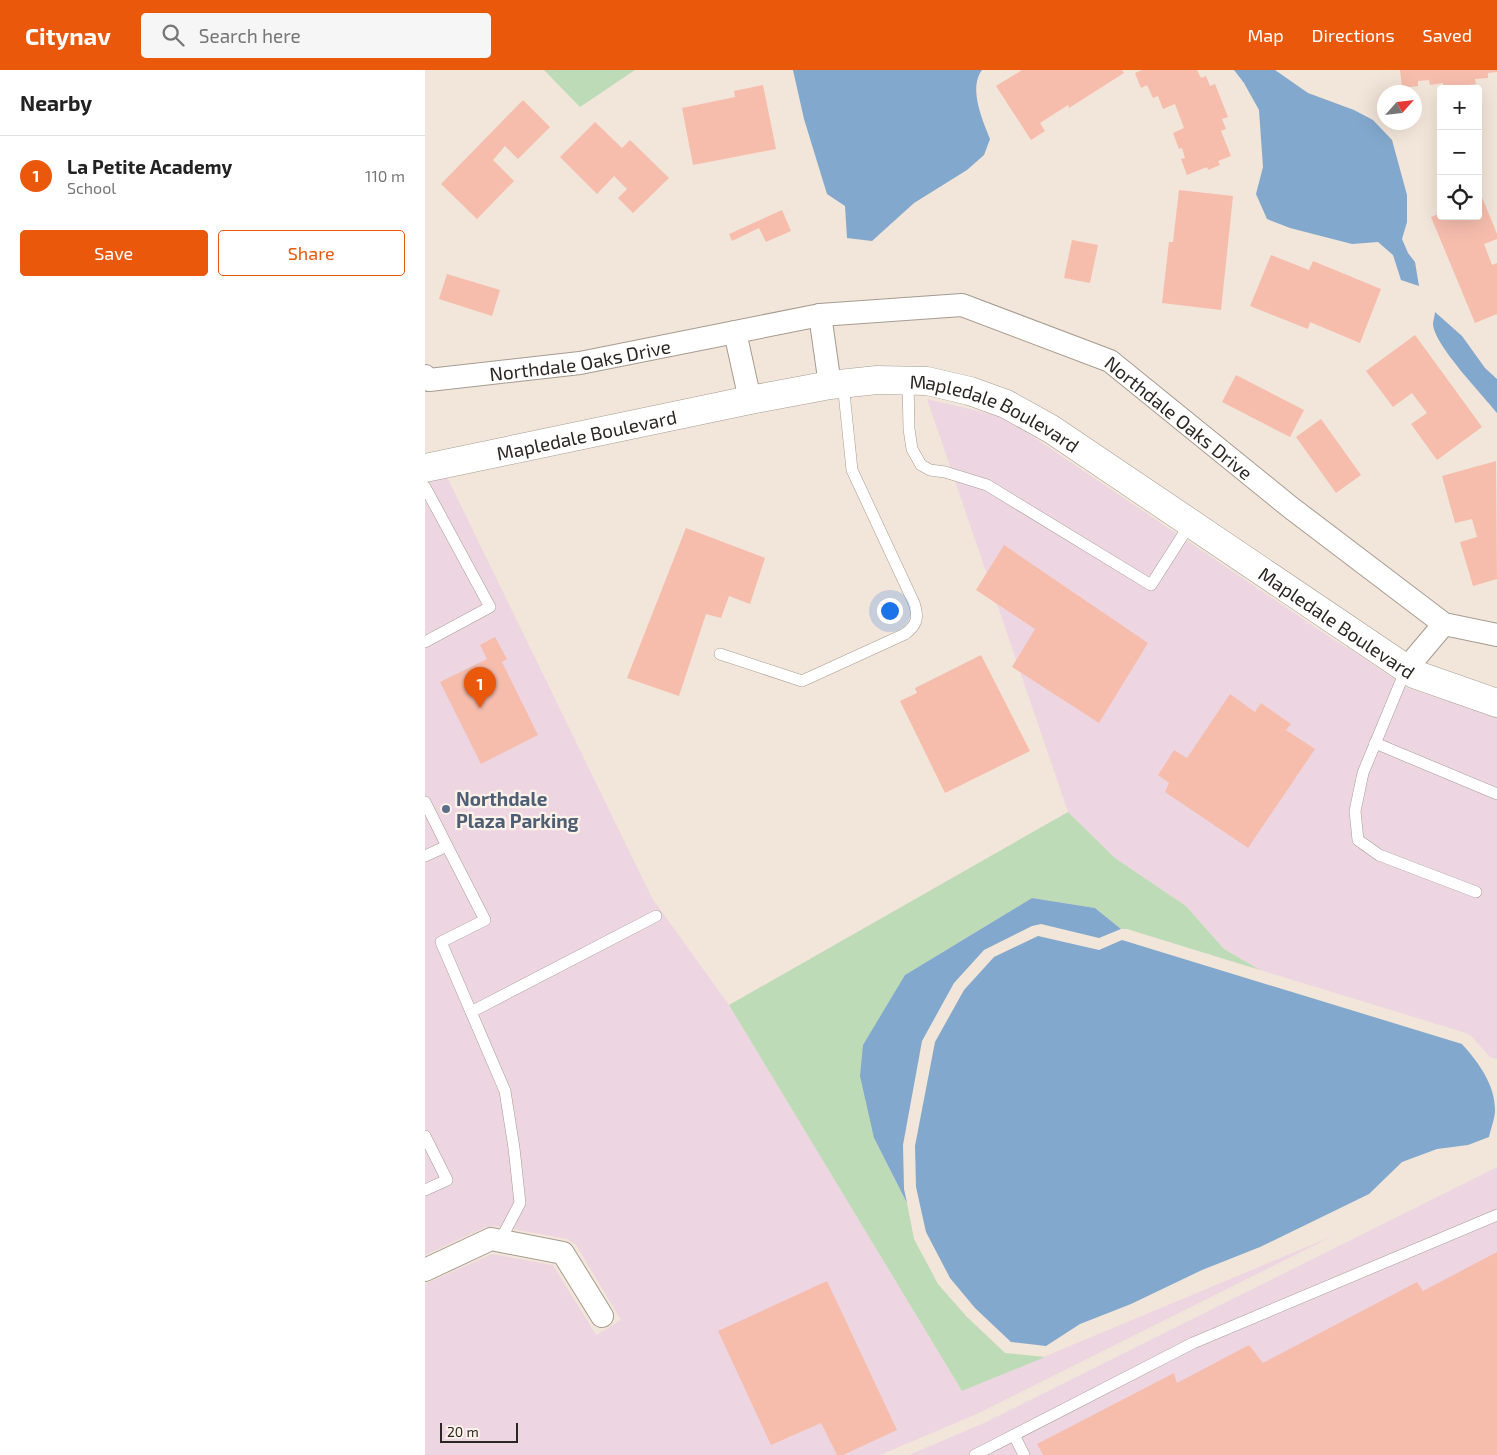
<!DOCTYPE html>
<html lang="en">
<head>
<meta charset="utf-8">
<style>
  body { margin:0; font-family:"Exo 2",sans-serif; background:#f6f6f6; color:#222 }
  .controls { position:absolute; right:15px; top:15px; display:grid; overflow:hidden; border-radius:5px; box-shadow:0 5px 20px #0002 }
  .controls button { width:45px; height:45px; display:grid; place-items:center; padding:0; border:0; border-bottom:1px solid #e0e0e0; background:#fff; color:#222; font:25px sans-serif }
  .compass { position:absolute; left:952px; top:15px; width:45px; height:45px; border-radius:50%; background:#fff; box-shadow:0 5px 20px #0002; rotate:63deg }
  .scale { position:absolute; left:15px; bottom:12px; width:78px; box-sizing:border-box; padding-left:5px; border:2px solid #2c2723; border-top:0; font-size:14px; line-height:18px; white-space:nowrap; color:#2c2723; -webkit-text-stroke:4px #fdf2e9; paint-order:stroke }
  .you { position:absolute; left:464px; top:540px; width:18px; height:18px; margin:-12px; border:4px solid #fff; border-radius:50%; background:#1a73e8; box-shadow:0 0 0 8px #1a73e833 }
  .badge { display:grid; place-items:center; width:32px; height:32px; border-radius:50%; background:#ea580c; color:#fff; font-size:16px; font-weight:700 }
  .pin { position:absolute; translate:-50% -41px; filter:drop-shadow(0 1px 2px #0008) }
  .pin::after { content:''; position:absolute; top:26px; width:18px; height:15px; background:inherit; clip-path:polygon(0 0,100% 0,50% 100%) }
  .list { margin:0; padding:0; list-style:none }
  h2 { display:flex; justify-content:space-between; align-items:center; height:65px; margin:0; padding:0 20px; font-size:21px }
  h2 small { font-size:16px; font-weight:400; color:#767676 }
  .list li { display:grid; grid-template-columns:32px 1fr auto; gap:15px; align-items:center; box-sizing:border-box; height:80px; padding:0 20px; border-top:1px solid #e0e0e0 }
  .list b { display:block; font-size:19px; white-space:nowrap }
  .list p { margin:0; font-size:16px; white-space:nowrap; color:#767676 }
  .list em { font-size:16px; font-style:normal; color:#767676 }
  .actions { display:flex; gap:10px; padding:15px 20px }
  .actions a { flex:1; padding:11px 0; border:1px solid #ea580c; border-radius:5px; text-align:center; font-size:18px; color:#ea580c }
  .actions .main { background:#ea580c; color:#fff }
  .icon { flex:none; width:28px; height:28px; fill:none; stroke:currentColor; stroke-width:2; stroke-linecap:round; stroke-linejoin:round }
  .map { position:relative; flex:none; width:1072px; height:1385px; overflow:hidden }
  header { display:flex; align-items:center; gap:30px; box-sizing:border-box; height:70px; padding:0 25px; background:#ea580c; color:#fff }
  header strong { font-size:24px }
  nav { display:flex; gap:28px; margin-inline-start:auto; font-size:18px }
  .search { width:350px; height:45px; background:#f6f6f6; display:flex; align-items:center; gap:12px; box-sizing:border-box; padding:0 18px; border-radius:5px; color:#767676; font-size:19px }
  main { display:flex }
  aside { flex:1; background:#fff }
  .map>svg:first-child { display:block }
  .commercial { fill:#edd6e2 }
  .green { fill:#bedbb8 }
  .water { fill:#82a8cd }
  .building { fill:#f6bdad }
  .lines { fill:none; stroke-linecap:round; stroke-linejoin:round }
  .lane-casing { stroke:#a79b90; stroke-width:12 }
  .street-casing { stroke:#a79b90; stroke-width:24 }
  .secondary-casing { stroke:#a79b90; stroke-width:29 }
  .lane { stroke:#fff; stroke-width:11 }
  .street { stroke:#fff; stroke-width:22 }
  .secondary { stroke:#fff; stroke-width:28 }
  .service-dot { fill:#5c6f8a; stroke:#fdf2e9; stroke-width:2 }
  .labels { text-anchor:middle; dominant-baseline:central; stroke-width:4.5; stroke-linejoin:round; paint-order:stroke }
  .street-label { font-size:19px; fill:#2c2723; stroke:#fdf2e9 }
  .service-label { font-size:19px; font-weight:bold; fill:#4e5e75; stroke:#fdf2e9; text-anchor:start }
</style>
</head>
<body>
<header>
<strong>Citynav</strong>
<div class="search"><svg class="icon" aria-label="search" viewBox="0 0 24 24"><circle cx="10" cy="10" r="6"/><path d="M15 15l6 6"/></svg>Search here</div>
<nav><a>Map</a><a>Directions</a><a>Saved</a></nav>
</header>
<main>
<aside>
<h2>Nearby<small></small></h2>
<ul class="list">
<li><span class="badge">1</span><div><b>La Petite Academy</b><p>School</p></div><em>110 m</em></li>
</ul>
<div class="actions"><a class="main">Save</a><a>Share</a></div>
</aside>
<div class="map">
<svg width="1072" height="1385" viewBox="0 0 1072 1385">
  <rect width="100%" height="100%" fill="#f2e5d9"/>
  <g class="commercial">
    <path d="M502 329 574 346 598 360 912 572 925 579 982 618 1072 647V989L1065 987 1046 966 1041 963 835 900 799 879 761 836 690 788 643 742Z"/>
    <path d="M22 407 227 828 304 935 537 1321 908 1166 554 1343 455 1385H0V1214L67 1184 128 1195 171 1265 196 1250 151 1175 142 1169 71 1156 61 1157 0 1185V412Z"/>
    <path d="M1072 1097V1385H484L559 1353Z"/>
  </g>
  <g class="green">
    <path d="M119 0H210L155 37Z"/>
    <path d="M643 742 690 788 761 836 799 879 835 900 702 859H696L670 838 607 828 480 905 449 1068 482 1133 489 1169 513 1214 541 1246 580 1283 620 1287 537 1321 304 935Z"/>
  </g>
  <g class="water">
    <path d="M368 0H557C543 18 558 51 565 69L559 85 542 100 489 133 447 171 422 168 420 136 402 124 379 49Z"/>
    <path d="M809 0H850L883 23 929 40 948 50 967 70 982 125V152L977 169 983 183 990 192 994 216 976 210 968 185 953 172 927 174 865 158 842 149 831 124 838 97 834 40 819 13Z"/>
    <path d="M1010 242 1037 266 1060 298 1072 309V343C1058 325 1009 275 1008 254 1008 250 1010 246 1010 242Z"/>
    <path d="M607 828 670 838 696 859 674 868 616 854 607 856 559 880 529 913 497 971 478 1075 479 1119 482 1133 449 1068 435 1006 438 975 480 905Z"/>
    <path d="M613 866 674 880 697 870 1037 974C1053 992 1070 1014 1070 1040 1070 1048 1066 1058 1064 1067L1043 1075 1012 1079 977 1092 944 1124 835 1177 777 1200 706 1234 655 1254 621 1276 586 1272 550 1238 525 1208 501 1162 491 1117 490 1076 510 972 539 920 569 887Z"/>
  </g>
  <g class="building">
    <path d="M597 0H697L699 3 644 38 643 35 615 53 620 61 606 70 571 16Z"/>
    <path d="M717 0H772L776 8 781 6 785 16 790 14 803 47 797 49 801 59 796 61 806 86 793 91 795 95 783 100 782 97 762 105 756 89 760 88 757 78 754 79 748 63 759 58 750 34 738 39 733 26 728 28 722 15 716 18 710 3Z"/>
    <path d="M975 0H1072V2L1063 3V8L1050 9 1051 14 1018 18V13L1005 15 1004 10 993 11V16L977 18Z"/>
    <path d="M338 15 351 79 268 95 257 38 310 27 309 21Z"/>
    <path d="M98 30 125 57 93 89 80 76 68 90 89 111 52 149 16 114Z"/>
    <path d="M170 52 197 78 205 70 244 108 208 143 193 128 202 119 189 106 172 124 135 87Z"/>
    <path d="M754 120 808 126 796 240 737 233 744 172H748Z"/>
    <path d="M1057 127 1072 164V169L1059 174 1067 195 1072 193V244L1050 253 1006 147 1016 143V146H1053V128Z"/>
    <path d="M357 140 366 161 341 172 334 158 307 171 304 164Z"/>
    <path d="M647 170 673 175 665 213 639 208Z"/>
    <path d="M846 185 884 200 888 191 956 219 935 273 885 252 883 259 825 236Z"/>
    <path d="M22 204 75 220 67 246 14 229Z"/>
    <path d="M990 265 1057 357 1012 390 986 354 1002 343 987 323 968 337 941 301Z"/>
    <path d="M811 305 879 340 865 367 797 332Z"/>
    <path d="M896 349 936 405 911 423 871 367Z"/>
    <path d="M1071 391 1072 509 1048 516 1035 472 1052 467 1047 449 1030 453 1017 406Z"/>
    <path d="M261 458 340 488 325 534 304 526 296 548 281 544 254 626 202 608Z"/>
    <path d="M579 475 723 573 674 653 587 597 610 559 551 520Z"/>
    <path d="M70 567 82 589 77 592 113 665 56 694 15 612 62 589 55 575Z"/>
    <path d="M556 585 605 681 520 723 475 631 492 623 490 618Z"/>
    <path d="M805 624 830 642 836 633 866 654 861 660 890 679 823 778 740 722 744 713 733 705 749 680 762 688Z"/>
    <path d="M1072 1182V1385H618L612 1374 749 1303 752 1313 824 1275 838 1293 992 1212 998 1221Z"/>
    <path d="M402 1211 472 1360 418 1385H412L396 1353 346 1375 293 1261Z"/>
  </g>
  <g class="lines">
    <defs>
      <g id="lane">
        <path d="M483 311 484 359 487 379 496 395 505 400 520 402 562 415 726 515 765 454"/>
        <path d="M0 417 65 537 0 572"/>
        <path d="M295 584 377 611 480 564C492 555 494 548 489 533L427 400 418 313"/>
        <path d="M981 599 938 703 930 741 933 770 954 785 1051 822"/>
        <path d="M950 673 1072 724"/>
        <path d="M0 732 22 776 0 786"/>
        <path d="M22 776 60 850 16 872 80 1021 89 1078 95 1133 75 1171"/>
        <path d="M46 942 231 846"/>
        <path d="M0 1066 22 1110 0 1120"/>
        <path d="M589 1365 599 1385"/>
        <path d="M550 1385 768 1273 1072 1145"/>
      </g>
      <g id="street">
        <path d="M395 245 405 315"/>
        <path d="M310 262 325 330"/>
        <path id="s1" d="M0 306 4 310 155 293 395 245 537 235 685 291 865 437 1019 554 1072 565"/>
        <path d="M981 599 1019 554"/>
        <path d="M0 1200 66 1169 138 1183 177 1246"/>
      </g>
      <g id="secondary">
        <path id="s2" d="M0 398 325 330 405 315 452 310 502 311 545 321 581 334 626 359 989 604 1072 633"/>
      </g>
    </defs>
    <use href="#lane" class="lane-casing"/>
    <use href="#street" class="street-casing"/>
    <use href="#secondary" class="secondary-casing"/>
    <use href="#lane" class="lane"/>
    <use href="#street" class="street"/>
    <use href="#secondary" class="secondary"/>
  </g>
  <circle class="service-dot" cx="21" cy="739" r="5"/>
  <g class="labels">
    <g class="street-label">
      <text stroke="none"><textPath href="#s1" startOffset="158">Northdale Oaks Drive</textPath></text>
      <text stroke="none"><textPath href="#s2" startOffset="585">Mapledale Boulevard</textPath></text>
      <text stroke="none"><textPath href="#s1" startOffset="792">Northdale Oaks Drive</textPath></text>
      <text stroke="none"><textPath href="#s2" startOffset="165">Mapledale Boulevard</textPath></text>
      <text stroke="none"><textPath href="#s2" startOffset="990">Mapledale Boulevard</textPath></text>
    </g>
    <g class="service-label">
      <text x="31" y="728">Northdale<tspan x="31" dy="22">Plaza Parking</tspan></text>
    </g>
  </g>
</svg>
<div class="controls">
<button>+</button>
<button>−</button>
<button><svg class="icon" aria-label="locate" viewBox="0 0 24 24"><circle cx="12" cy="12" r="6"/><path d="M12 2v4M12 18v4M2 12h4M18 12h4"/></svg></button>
</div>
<svg class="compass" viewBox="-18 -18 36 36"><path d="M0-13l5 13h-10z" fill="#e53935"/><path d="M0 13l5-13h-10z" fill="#767676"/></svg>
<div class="scale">20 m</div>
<div class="you"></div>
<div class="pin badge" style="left:55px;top:638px">1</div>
</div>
</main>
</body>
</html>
